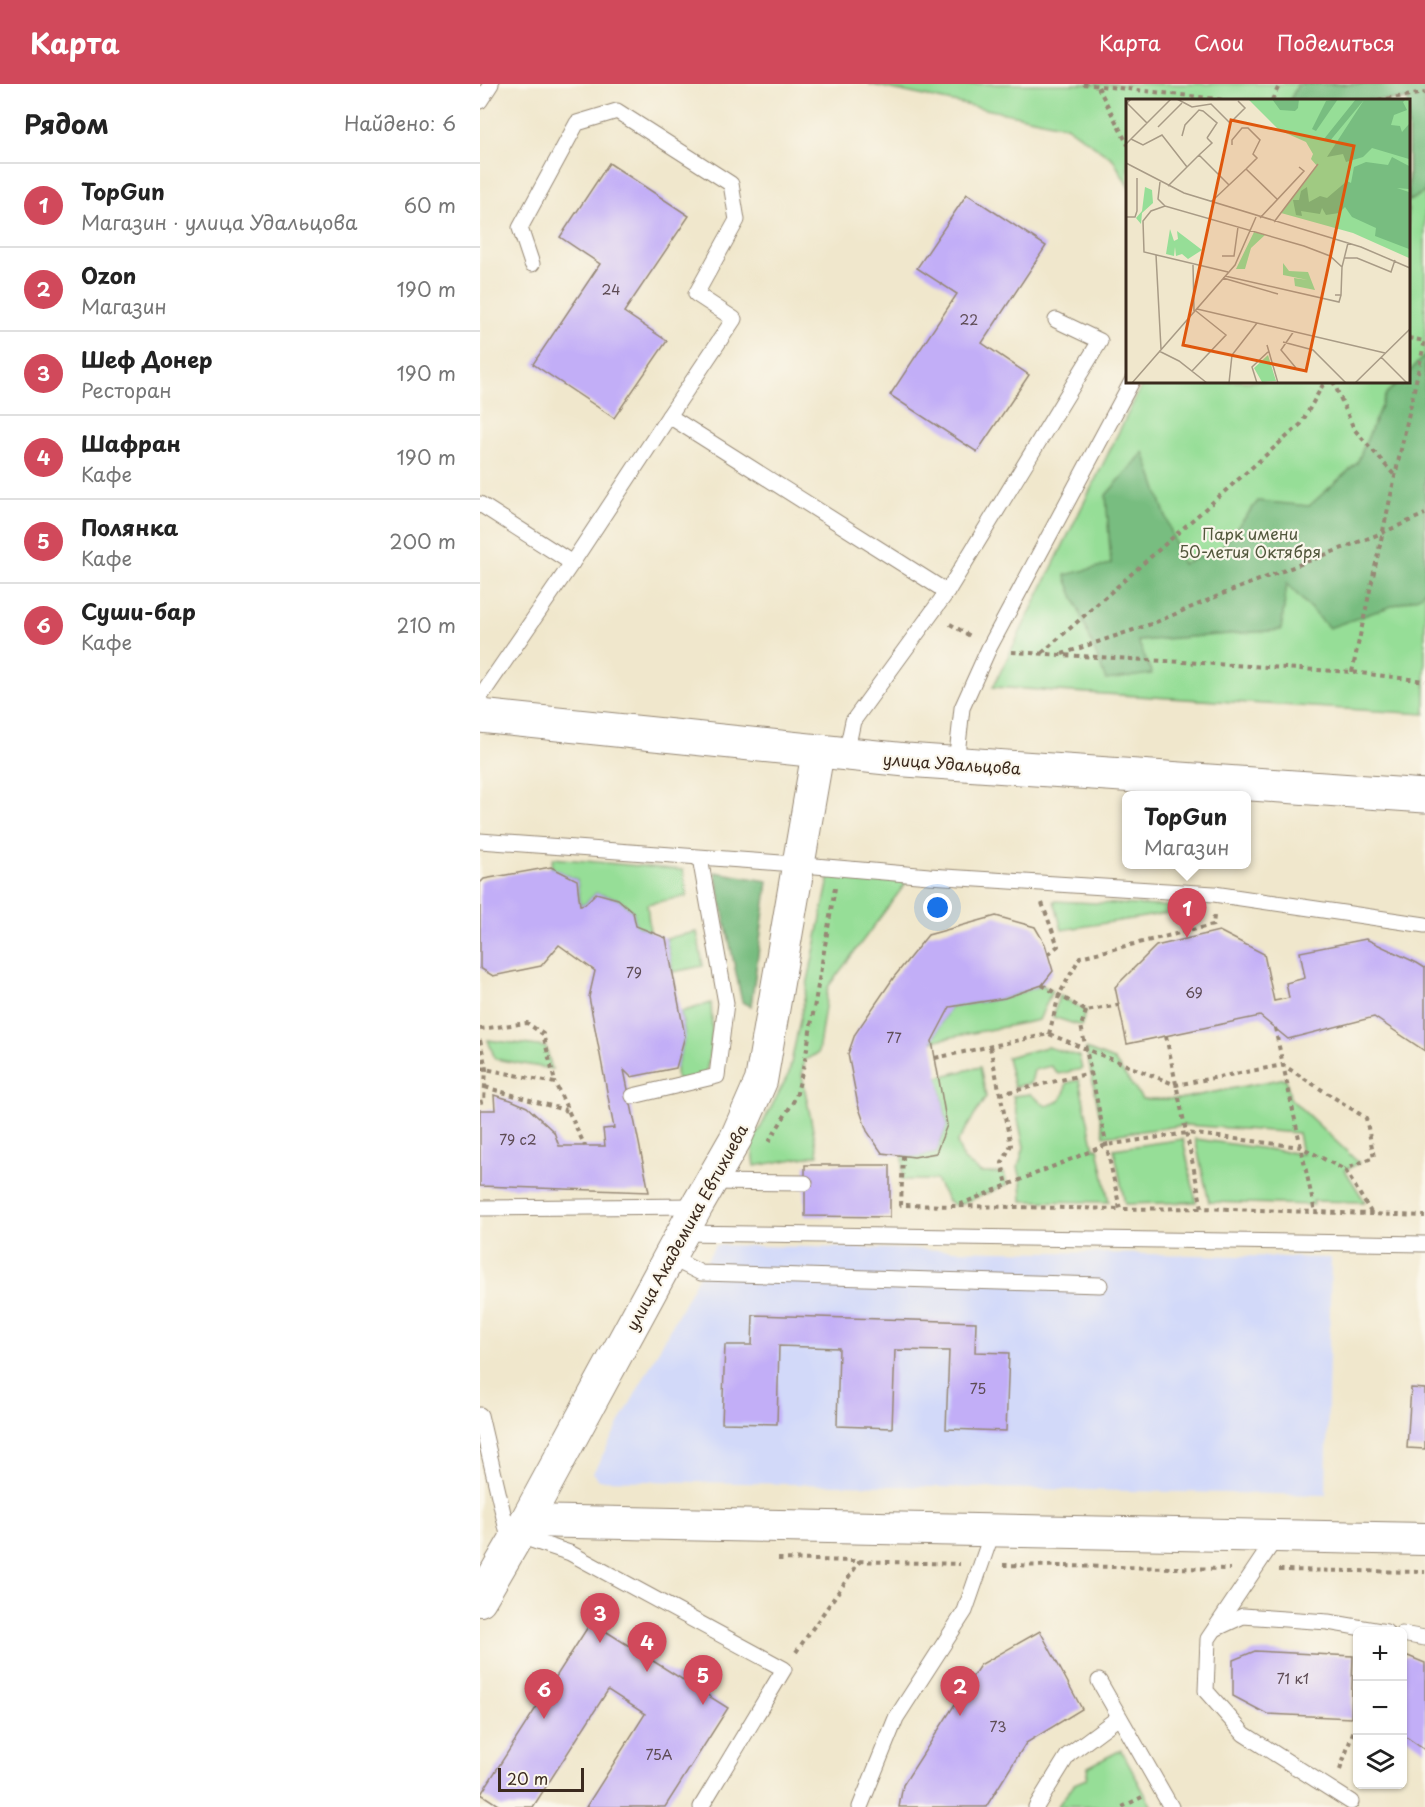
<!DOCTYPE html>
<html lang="ru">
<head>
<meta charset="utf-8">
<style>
  body { margin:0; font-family:"Playpen Sans",sans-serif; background:#f2f2f2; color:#222 }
  .controls { position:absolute; right:18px; bottom:18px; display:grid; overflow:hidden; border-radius:9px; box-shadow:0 2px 4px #0004 }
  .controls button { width:54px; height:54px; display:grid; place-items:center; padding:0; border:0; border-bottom:2px solid #e0e0e0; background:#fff; color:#222; font:30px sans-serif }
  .scale { position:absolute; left:18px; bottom:15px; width:86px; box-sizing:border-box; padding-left:6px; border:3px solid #3b2a1e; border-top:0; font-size:16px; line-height:21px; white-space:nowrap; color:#3b2a1e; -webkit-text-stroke:4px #fbf7ec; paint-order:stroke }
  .you { position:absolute; left:458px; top:824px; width:21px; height:21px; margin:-15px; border:4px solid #fff; border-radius:50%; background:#1a73e8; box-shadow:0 0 0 9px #1a73e833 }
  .badge { display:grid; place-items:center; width:39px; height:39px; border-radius:50%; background:#d1495b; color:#fff; font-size:20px; font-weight:700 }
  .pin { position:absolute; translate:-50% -50px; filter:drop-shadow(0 2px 3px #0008) }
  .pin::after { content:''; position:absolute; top:32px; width:21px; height:18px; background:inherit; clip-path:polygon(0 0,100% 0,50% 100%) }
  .popup { position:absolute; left:642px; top:707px; width:129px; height:78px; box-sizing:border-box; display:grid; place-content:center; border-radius:9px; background:#fff; filter:drop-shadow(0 2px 4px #0005); font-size:20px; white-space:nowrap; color:#767676 }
  .popup b { font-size:22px; color:#222 }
  .popup::after { content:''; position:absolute; left:50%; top:100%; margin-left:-12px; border:12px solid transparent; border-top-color:#fff }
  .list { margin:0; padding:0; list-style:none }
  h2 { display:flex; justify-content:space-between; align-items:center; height:78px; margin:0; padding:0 24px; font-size:26px }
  h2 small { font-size:20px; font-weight:400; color:#767676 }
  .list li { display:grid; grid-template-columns:39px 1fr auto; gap:18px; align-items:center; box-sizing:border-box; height:84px; padding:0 24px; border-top:2px solid #e0e0e0 }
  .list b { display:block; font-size:22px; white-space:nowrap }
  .list p { margin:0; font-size:20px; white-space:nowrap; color:#767676 }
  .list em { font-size:20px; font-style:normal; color:#767676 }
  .icon { flex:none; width:33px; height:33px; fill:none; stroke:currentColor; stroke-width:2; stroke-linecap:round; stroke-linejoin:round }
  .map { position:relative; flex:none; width:945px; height:1723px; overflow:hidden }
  header { display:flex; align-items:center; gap:36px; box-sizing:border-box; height:84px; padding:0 30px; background:#d1495b; color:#fff }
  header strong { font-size:28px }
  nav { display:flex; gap:33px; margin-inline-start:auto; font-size:21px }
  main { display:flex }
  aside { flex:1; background:#fff }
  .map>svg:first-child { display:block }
  .built { fill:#d2d9f9 }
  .green { fill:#96de97; stroke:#68845a; stroke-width:1.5 }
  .forest { fill:#78bd80; stroke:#5a744f; stroke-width:1.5 }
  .building { fill:#c2aef7 }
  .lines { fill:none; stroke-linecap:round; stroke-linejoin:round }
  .service-casing { stroke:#968875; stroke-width:17 }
  .minor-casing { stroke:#968875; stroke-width:34 }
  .tertiary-casing { stroke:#968875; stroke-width:35 }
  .path { stroke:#968875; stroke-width:4; stroke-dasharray:4.5 4.5; stroke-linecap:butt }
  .service { stroke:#fff; stroke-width:15 }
  .minor { stroke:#fff; stroke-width:32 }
  .tertiary { stroke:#fff; stroke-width:33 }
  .labels { text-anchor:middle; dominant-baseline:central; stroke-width:4.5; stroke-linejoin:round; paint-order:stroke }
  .number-label { font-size:14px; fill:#5d4b54 }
  .park-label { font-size:16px; fill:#52573c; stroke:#fbf7ec }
  .street-label { font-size:16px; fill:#3b2a1e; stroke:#fbf7ec }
  .inset-road { fill:none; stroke:#a89b86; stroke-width:1.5 }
  .view { fill:#df570d; fill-opacity:0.15; stroke:#df570d; stroke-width:3 }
  .inset-edge { fill:none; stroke:#3b2a1e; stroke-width:3 }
</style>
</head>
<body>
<header>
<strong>Карта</strong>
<nav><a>Карта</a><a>Слои</a><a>Поделиться</a></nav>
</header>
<main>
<aside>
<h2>Рядом<small>Найдено: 6</small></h2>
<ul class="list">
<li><span class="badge">1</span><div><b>TopGun</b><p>Магазин · улица Удальцова</p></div><em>60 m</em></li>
<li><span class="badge">2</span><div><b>Ozon</b><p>Магазин</p></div><em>190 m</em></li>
<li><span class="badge">3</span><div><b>Шеф Донер</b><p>Ресторан</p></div><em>190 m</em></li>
<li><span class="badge">4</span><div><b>Шафран</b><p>Кафе</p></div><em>190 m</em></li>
<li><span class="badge">5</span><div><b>Полянка</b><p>Кафе</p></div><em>200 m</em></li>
<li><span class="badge">6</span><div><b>Суши-бар</b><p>Кафе</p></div><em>210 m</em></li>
</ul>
</aside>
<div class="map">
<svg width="945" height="1723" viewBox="0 0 945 1723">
  <rect width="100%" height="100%" fill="#fbf7ec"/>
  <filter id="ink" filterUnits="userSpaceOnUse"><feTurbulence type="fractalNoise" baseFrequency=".0167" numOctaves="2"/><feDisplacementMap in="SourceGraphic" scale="12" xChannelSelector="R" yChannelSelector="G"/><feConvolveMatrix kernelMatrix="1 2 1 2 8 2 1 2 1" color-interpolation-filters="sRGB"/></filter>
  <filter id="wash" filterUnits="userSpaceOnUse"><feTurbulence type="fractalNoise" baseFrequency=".008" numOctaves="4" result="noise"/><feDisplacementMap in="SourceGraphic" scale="24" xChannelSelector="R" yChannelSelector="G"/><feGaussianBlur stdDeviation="1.35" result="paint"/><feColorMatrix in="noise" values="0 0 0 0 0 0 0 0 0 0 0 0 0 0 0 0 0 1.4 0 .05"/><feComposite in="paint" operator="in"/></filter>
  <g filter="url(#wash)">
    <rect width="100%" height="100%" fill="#f0e7cc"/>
    <path class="built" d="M235 1161 851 1174 846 1411 118 1396 113 1389Z"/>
    <g class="green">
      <path d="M388 0H945V630L513 603 664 297H928V16H648V102L633 75 586 42Z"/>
      <path d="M73 774 203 786 207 812 167 820 170 848 156 842 153 828 138 815 116 809 105 820 100 821 97 796 71 783Z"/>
      <path d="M351 785 432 791 348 903 338 969 325 976 322 991 338 1071 275 1082 272 1060 309 989Z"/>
      <path d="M574 817 721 824 582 846Z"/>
      <path d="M217 848 223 882 193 888 186 854Z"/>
      <path d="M562 901 572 907 559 936 452 957 470 923 525 914Z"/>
      <path d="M579 911 606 927 601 942 573 933Z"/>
      <path d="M231 919C233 947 232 968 224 995L197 1002 196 984 205 952 201 928Z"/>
      <path d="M8 956 66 963 72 985 15 975Z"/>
      <path d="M567 963 599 972 602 985 578 990 571 982 554 986 551 999 534 1003 527 973Z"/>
      <path d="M606 965 634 976 662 1015H699L806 994 810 1014 879 1079 865 1086 885 1118 833 1117 834 1121 729 1118 715 1055 822 1070 818 1049 705 1041 624 1052Z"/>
      <path d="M500 983 506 1013 477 1059 484 1076 501 1089H524L527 1101 476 1122 468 1117 456 1096H422L423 1072 434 1073 456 1069 467 1041 458 993Z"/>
      <path d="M599 996 614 1065 618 1064 629 1118 542 1117 541 1095 538 1083 544 1063 533 1012 550 1010 566 1022C580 1018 585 1015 586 999Z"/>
      <path d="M703 1055 716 1118 645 1120 634 1065Z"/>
      <path d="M641 1666 672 1723H577L594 1700 606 1695 608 1683Z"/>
    </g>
    <g class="forest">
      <path d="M818 0H945V108L929 117 928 16H810Z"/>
      <path d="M945 271V505L941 512 849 544 807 500 801 546 658 557 672 590 626 596 585 491 631 480 626 411 664 368 702 480 741 464 778 417 829 422 877 379 906 310 919 297H928L929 288Z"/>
      <path d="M235 788 288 797 271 922 262 918Z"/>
    </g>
    <g id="blocks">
      <g class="building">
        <path d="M129 79 209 132 144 228 187 257 134 334 53 280 120 180 80 153Z"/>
        <path d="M487 110 566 162 502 259 549 291 497 368 410 311 477 210 437 184Z"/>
        <path d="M71 783 97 796 100 821 105 820 116 809 138 815 153 828 156 842 186 854 205 952 196 984 151 993 144 986 169 1108 0 1102V1026H15L14 1011 31 1016 47 1023 74 1048 79 1062H125L123 1045 134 1044 109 913 115 887 79 861 61 882 13 892 0 884V799L4 795Z"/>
        <path d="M516 832 555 843 565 860 573 887 562 901 525 914 470 923 452 957 467 1041 456 1069 434 1073 402 1069 387 1047 378 1021 368 970 375 950 414 893 448 851Z"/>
        <path d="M739 847 784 870 794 917 809 914 806 899 825 894 820 868 886 855 937 879 945 884V967L894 933 808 955 780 932 647 960 635 903 676 862Z"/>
        <path d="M325 1081H410V1133L325 1132Z"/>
        <path d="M273 1231 496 1238 495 1268 529 1269 526 1347 466 1345 469 1267 415 1266 412 1344 357 1342 359 1264 299 1262 297 1340 242 1339 245 1261H272Z"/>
        <path d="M931 1304 945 1305V1365L927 1364Z"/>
        <path d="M111 1538 248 1624 185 1723H106L165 1630 128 1606 53 1723H21L1 1710Z"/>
        <path d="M560 1547 602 1625 546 1659 506 1723H419L423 1701 500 1581Z"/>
        <path d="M775 1567 873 1572 871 1634 787 1630 753 1612V1576Z"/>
        <path d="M928 1572 945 1579V1666L922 1650V1573Z"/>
      </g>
    </g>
  </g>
  <g filter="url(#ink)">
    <use href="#blocks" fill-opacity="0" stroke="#968875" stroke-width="1.5"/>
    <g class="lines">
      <defs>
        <g id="service">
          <path d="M0 17 11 0"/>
          <path d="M52 180 40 144 97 39 137 27 251 100 257 136 216 210 254 235 189 332"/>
          <path d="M0 420 92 479 189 332 467 508"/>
          <path d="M0 613 92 479"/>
          <path d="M366 670 373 637 467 508 620 257 576 236"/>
          <path d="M476 680 482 624 509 564 652 297"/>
          <path d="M0 757 301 779 449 792 734 810 945 841"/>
          <path d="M153 1012 237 992 246 919 220 774"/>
          <path d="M231 1098 325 1099"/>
          <path d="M0 1124 217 1122"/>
          <path d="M202 1149 945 1160"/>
          <path d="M189 1173 221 1189 620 1201"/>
          <path d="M0 1331 30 1459"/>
          <path d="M36 1451 90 1469 304 1585 221 1723"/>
          <path d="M797 1452 728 1555 726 1607 764 1650 871 1718"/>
          <path d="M735 1545 763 1532 848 1538 906 1548"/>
          <path d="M922 1550 945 1554"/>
          <path d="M619 1597 691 1723"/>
          <path d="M380 1723 416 1634 485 1527 513 1446"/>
          <path d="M556 1723 588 1671 639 1633"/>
        </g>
        <g id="minor">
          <path d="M46 1437 945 1455"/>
          <path d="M0 1516 46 1437 217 1122 256 1054 281 997 338 667"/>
        </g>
        <path id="tertiary" d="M0 632 426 676 945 712"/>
      </defs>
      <use href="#service" class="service-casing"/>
      <use href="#minor" class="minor-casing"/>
      <use href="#tertiary" class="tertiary-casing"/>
      <g class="path">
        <path d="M603 0 745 16"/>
        <path d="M618 3 648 61"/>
        <path d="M792 16 800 0"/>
        <path d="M898 16 945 9"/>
        <path d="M928 254 945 257"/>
        <path d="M853 297 874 345 915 392"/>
        <path d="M470 540 492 553"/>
        <path d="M532 568 872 588 945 597"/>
        <path d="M562 569 821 340 845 297"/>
        <path d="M582 570 674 539 745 509 902 449 945 430"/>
        <path d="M872 588 945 256"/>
        <path d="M562 819 578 862 568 870"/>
        <path d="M562 901 606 927 639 921"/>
        <path d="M606 927 601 942 606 965 696 1001 803 981 886 1034 894 1073 865 1085"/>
        <path d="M795 944 835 1128"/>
        <path d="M0 945 47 939 63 950 75 998"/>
        <path d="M569 950 579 911 600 873 733 841 734 832"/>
        <path d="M686 952 722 1124 945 1132"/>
        <path d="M0 956 6 985 4 1017 0 1018"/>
        <path d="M510 963 531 1061 522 1079 527 1101"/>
        <path d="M455 974 569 950 606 965 640 1125 722 1124"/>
        <path d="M0 984 75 999 105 1062"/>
        <path d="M5 1003 88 1027"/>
        <path d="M520 1010 611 989"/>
        <path d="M289 1058 316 1013 325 976 355 804"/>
        <path d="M423 1072 421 1121 476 1122 626 1061 707 1049 821 1063 865 1086 892 1130"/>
        <path d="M480 1122 640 1125"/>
        <path d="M298 1475 480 1480"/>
        <path d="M523 1481 750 1485"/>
        <path d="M799 1486 945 1488"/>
        <path d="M316 1568 380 1477"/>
        <path d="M860 1686 878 1634"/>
        <path d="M642 1723 662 1713"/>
      </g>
      <use href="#service" class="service"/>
      <use href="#minor" class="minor"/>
      <use href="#tertiary" class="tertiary"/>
    </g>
  </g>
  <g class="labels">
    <g class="number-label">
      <text x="131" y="205">24</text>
      <text x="489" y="235">22</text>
      <text x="154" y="888">79</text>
      <text x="714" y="908">69</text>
      <text x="414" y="953">77</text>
      <text x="38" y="1055">79 с2</text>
      <text x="498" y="1304">75</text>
      <text x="813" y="1594">71 к1</text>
      <text x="518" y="1642">73</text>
      <text x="179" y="1670">75А</text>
    </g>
    <g class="park-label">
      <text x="770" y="449">Парк имени<tspan x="770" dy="18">50-летия Октября</tspan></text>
    </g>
    <g class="street-label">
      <text transform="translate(472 679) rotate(4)">улица Удальцова</text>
      <text transform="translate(206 1143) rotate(-61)">улица Академика Евтихиева</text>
    </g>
  </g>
  <g transform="translate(646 15)">
    <rect width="284" height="284" fill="#f0e7cc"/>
    <path d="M122 0H283V159L227 134 155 114 191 67 185 60 187 55 180 43 153 31ZM19 88 26 91 27 104 16 114 15 125 10 119 16 112ZM44 130 48 142 52 140 51 132 76 151 62 160 56 155 50 157 49 148 48 157 40 155ZM128 133 139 136 125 149 119 170H110ZM157 164 163 172 182 173 189 191 169 187 168 179 182 181 157 176ZM142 256 150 282 136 283 128 269Z" fill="#96de97"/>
    <path d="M146 0H173L172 9 169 12 154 11ZM212 0 190 32 186 30 200 2ZM230 0H280L277 3 281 11 268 16 265 26 274 27 276 33 283 25V60L246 49 237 58 220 63 217 55 201 58 238 1 203 43 198 40ZM266 58 283 67V90L271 89 283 93V150L249 137 250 129 226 118 219 108 213 114 200 116 196 109 194 115 175 112 176 117 170 116 167 101H173L175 92 181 88 183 103 194 97 201 99 221 82 225 84 228 68 240 63 262 66Z" fill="#78bd80"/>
    <path class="inset-road" d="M5 0 1 4 21 24M51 0 66 8 85 5 104 24 119 9 112 2M32 28 56 4M56 37 59 26 73 11 77 12 91 24 81 39M5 40 17 46 36 36 61 68M0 45 45 0M106 46V41L116 29H122L134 41 127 55 131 59 120 70M73 56 86 44 81 39M0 64 58 94 235 148 284 169M34 83 32 100 39 107M42 87 73 56 103 86 120 70 151 100M85 103 103 86M0 118H9L11 112V79M134 119 178 72 173 68M148 123 192 65M30 156 35 250M96 157H108L112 128M218 159H231L265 173 269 161M67 166 68 212M102 173 18 153 17 122 25 112 39 107 178 147 204 157 216 168M99 177 213 203 215 196M97 179 152 195M209 196H215L216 168 222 144M71 210 259 254M168 232 155 251 170 269M157 243 187 251 220 284M141 246 152 284M33 252 53 262 81 284M255 258 281 284M66 272 100 236 70 212M6 284 109 166 130 118M103 284 106 256 131 224M131 284 126 268 143 252M229 284 284 230"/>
    <path class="view" d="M105 21 228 47 180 272 57 246Z"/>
    <rect width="284" height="284" class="inset-edge"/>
  </g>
</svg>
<div class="controls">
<button>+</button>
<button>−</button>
<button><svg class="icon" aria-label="layers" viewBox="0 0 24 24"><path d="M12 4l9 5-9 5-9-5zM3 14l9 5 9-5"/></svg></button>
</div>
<div class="scale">20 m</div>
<div class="you"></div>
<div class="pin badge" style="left:707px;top:854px">1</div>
<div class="popup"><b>TopGun</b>Магазин</div>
<div class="pin badge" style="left:480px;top:1632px">2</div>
<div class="pin badge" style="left:120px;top:1559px">3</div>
<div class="pin badge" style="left:167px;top:1588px">4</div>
<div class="pin badge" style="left:223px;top:1621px">5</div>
<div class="pin badge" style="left:64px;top:1635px">6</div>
</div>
</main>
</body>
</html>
